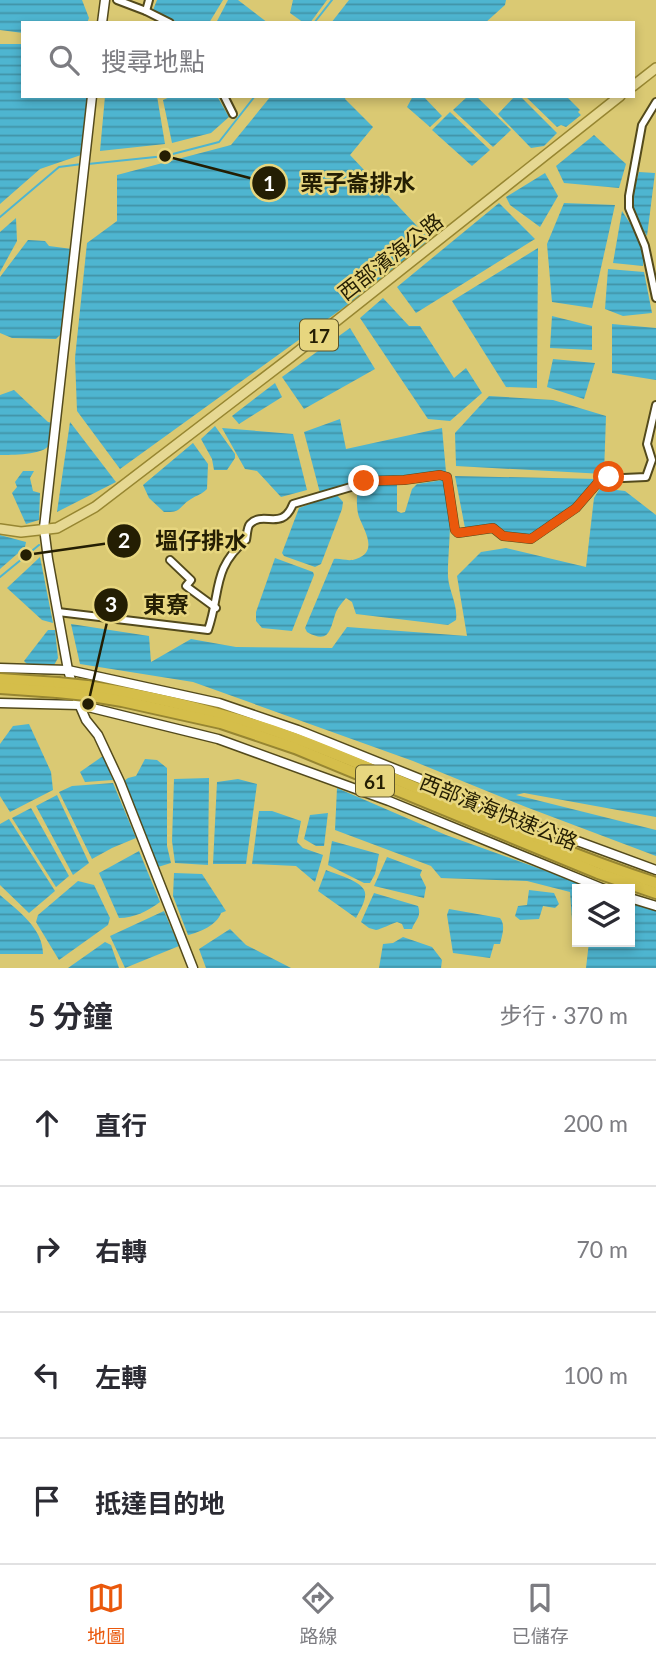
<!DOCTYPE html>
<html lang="zh-TW">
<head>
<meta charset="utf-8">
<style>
  body { margin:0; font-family:Lato,"Noto Sans TC",sans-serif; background:#f2f2f3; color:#2b2b33 }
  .controls { position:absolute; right:21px; bottom:21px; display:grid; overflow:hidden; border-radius:0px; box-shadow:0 4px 10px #0003 }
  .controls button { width:63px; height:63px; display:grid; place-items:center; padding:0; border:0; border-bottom:2px solid #e1e1e2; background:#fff; color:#2b2b33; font:35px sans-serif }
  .stop { position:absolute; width:21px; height:21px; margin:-16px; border:5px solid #ea580c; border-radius:50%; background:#fff }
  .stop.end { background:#ea580c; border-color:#fff; box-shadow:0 2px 7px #0008 }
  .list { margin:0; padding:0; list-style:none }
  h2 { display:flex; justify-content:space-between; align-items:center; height:91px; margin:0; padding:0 28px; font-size:30px }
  h2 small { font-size:23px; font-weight:400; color:#7c7c81 }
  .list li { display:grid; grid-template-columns:46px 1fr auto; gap:21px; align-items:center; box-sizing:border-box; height:126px; padding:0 28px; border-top:2px solid #e1e1e2 }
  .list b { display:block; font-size:26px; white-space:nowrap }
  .list em { font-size:23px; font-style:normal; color:#7c7c81 }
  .icon { flex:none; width:38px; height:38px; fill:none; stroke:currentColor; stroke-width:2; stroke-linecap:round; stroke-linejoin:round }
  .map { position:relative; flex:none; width:656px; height:968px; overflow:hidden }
  .search { position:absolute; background:#fff; box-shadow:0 4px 10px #0003; left:21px; right:21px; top:21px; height:77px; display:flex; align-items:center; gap:18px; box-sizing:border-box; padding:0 24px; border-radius:0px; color:#7c7c81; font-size:26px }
  .sheet { height:595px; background:#fff }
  nav { display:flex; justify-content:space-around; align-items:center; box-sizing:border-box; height:98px; border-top:2px solid #e1e1e2; background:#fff; font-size:19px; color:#7c7c81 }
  nav a { display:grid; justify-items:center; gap:4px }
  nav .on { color:#ea580c }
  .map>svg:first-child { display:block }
  .water { fill:url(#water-rules) }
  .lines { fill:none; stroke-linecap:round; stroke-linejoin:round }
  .stream { stroke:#4eb5d0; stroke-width:2 }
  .street-casing { stroke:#534a1c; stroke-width:10 }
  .secondary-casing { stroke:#534a1c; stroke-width:11 }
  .primary-casing { stroke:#978631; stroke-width:12 }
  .highway-casing { stroke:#978631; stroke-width:14 }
  .street { stroke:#fff; stroke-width:6 }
  .secondary { stroke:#fff; stroke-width:8 }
  .primary { stroke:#e6d892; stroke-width:9 }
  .highway { stroke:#d5be4a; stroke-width:10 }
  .highway-bridge-casing { stroke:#978631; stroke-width:14; stroke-linecap:butt }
  .highway-bridge { stroke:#d5be4a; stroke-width:10 }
  .route { stroke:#ea580c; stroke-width:9 }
  .labels { text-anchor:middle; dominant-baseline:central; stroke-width:5; stroke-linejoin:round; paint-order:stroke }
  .shield { fill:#e7d67f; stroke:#5e5528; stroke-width:2 }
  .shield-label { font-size:19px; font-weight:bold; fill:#241e03 }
  .street-label { font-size:21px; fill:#241e03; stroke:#e7d67f }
  .leader { fill:none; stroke:#241e03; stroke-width:2.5 }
  .callout-dot { fill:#241e03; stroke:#e7d67f; stroke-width:2.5 }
  .mark-label { font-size:21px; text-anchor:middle; font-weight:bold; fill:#fff }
  .callout-label { font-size:23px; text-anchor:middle; font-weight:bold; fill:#241e03; stroke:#e7d67f; stroke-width:5; stroke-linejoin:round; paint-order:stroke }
</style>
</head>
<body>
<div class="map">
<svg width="656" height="968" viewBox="0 0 656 968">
  <defs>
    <pattern id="water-rules" width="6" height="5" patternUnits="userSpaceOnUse" patternTransform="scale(1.75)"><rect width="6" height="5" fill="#4eb5d0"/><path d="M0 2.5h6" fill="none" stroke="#4193a7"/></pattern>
  </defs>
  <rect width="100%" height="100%" fill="#dac973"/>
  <g class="water">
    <path d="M0 0H82L89 18 87 23H23V33L0 30Z"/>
    <path d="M157 0H223L209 23H179L153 10Z"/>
    <path d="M228 0H238L268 23H216Z"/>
    <path d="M293 0H327L310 23H304L290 13Z"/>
    <path d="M349 0H506L505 5 485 23H331Z"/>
    <path d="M0 44H23V96H88L81 155 40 169 0 204Z"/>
    <path d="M105 96H157L165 144 100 151Z"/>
    <path d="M172 96H217L229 117 211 133 172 143 163 100Z"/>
    <path d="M271 96H346L345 99 373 127 350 155 433 243 120 469 77 411 75 358 87 243 117 221V175L231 145Z"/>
    <path d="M413 96H423L442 116 430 127 407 107Z"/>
    <path d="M468 96H476L511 130 493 147 453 110Z"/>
    <path d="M515 96H520L557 133 544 146 531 148 498 114Z"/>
    <path d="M525 96H566L580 110 578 112 581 115 566 127 561 125 557 127Z"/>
    <path d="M450 112 490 150 472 166 432 130Z"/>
    <path d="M594 135 626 164 619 188 564 183 556 166Z"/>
    <path d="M639 172 655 173 647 236 629 208Z"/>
    <path d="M545 173 558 196 540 227 510 205 506 197Z"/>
    <path d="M499 203 535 239 416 313 397 287Z"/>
    <path d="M564 203 615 205 592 308 552 302 547 244Z"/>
    <path d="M622 211 645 246 643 266 613 263Z"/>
    <path d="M16 218 17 241 0 272V232Z"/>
    <path d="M28 240 45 241 49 246 72 249 64 331 56 339 12 338 0 333V277Z"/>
    <path d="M538 248 537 388 506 387 452 301Z"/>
    <path d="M608 269 644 272 652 313 623 316 605 309Z"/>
    <path d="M383 298 409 326H420L454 378 466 368 482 393 450 421 428 419 360 318Z"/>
    <path d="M552 316 592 326V350L550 348Z"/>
    <path d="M612 324 656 328V380L612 373Z"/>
    <path d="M350 328 375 369 304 409 282 377Z"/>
    <path d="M553 359 595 363 584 399 547 387Z"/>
    <path d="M275 383 282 397 239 424 232 416Z"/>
    <path d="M14 390 48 422 53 423C52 429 52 440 49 445 44 455 11 455 0 455V395Z"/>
    <path d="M489 396 553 400 606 416 604 474 456 466 455 433Z"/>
    <path d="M340 419 346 449 442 428 446 472 367 478 352 476 350 483 320 493 304 432Z"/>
    <path d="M70 422 116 482 57 512Z"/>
    <path d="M215 426 235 454V458L227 470H214L212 459 201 439Z"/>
    <path d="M222 428 293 434 307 490 281 497 257 471 245 469Z"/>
    <path d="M193 443 208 464 207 489C201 495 197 495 191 499 178 507 182 513 164 512L149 498 143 485Z"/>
    <path d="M23 471H34L30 478 33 491 40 493 39 520 26 524 12 493 17 487 15 482Z"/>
    <path d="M455 476 597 479C580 500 542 543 511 534 507 533 501 528 497 525L465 528Z"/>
    <path d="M443 480C456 497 447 553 448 577 449 591 458 605 456 620L448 625 356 614 352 602 346 598C342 603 338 607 336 612 330 629 330 645 307 632L305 628 334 559C341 558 348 562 356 559 379 552 364 530 359 517 356 508 356 493 360 485L397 484V511L401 513 405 512 412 489 417 484Z"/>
    <path d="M600 488 625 491 656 515V817L524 793 516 795 656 830V856L526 807 413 761 193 682 80 664 71 624 149 636 151 662 191 639 236 647 332 648 347 627 467 636 457 576 481 552 506 548 586 567 594 498Z"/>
    <path d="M336 494 343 502 342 509 321 564 315 567 284 556 282 553 299 508Z"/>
    <path d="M0 535 26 542 25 547 0 569Z"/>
    <path d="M40 557 53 623 42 620 7 588Z"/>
    <path d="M275 558 313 572 314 575 292 631 262 628 256 621V612Z"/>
    <path d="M48 630H55L58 658 53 667 27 664 24 661Z"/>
    <path d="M29 724 51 772 53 790 10 812 0 796V744L13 726Z"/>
    <path d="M103 756 113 780 85 782 80 772Z"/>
    <path d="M145 759 157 760 167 768V846L171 863 158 867 124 781 128 778 136 776Z"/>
    <path d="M209 778 208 865 175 863 172 841 174 779Z"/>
    <path d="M238 779 257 784 246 864H213L217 782Z"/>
    <path d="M113 783 136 838 112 848 92 859 59 792 72 786Z"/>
    <path d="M337 788 446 835 596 889H577V935H573L570 892 527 881 441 878 431 866 335 830Z"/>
    <path d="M57 795 89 863 73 875 36 806Z"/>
    <path d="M31 808 69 876 56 887 12 818Z"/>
    <path d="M259 811H272L301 821 297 842 303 848 323 855 315 882 296 866 252 864Z"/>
    <path d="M328 813 324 846H316L304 839 310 815Z"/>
    <path d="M9 819 55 891 29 913 0 885V824Z"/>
    <path d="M332 841 379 854 375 874 370 883H364L328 865Z"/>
    <path d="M139 851 160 902C148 911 134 918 119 918L99 873Z"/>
    <path d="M387 857 422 870 420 875 426 887 424 898 374 886Z"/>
    <path d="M326 870C337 875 369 882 365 897 364 904 359 912 356 918L318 891Z"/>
    <path d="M174 873 202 874 226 911 221 913C217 925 200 932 188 935L173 896Z"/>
    <path d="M78 881 94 885 110 918 108 925 59 960 36 922 38 915Z"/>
    <path d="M529 890 554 893 559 904 555 908 543 906 539 919 520 920 515 916 518 906 527 905Z"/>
    <path d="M374 893 418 906C422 917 415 920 412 929H404L402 924 397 922C390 924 382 929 376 930L369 928 361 922Z"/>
    <path d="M0 895C18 911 43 928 43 954H0Z"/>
    <path d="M630 902 656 911V968H586L589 942H630Z"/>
    <path d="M449 909 500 918C506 925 502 936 500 944H494L490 958 453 953 447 915Z"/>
    <path d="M164 911 179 946 125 968 110 936Z"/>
    <path d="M230 929 246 945 291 968H206L199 949Z"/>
    <path d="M403 937 432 947 442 960 441 968H379L383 944 393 943Z"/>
    <path d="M105 942 111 945 119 968H68Z"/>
  </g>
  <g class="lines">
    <g class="stream">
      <path d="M314 23 332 0"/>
      <path d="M88 164 165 156 219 142 255 96"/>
      <path d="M0 217 59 167 82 164"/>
      <path d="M0 577 39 545"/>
    </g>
    <defs>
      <g id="street">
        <path d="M117 0 146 11 170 23"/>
        <path d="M146 11 149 0"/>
        <path d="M224 96 233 114"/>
        <path d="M656 102 642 125 629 196V208L645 246 656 298"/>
        <path d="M170 560 191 580 186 586 216 608"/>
        <path d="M58 612 208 630C221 592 212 568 246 540 247 536 247 527 250 524 264 510 282 532 293 504L351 487 364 481 404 480 440 475 447 477 455 530 458 533 493 528 503 536 531 539 576 508 601 479 646 477 652 460 647 444 656 405"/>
      </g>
      <g id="secondary">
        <path d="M102 23 105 0"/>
        <path d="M92 96 44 528 48 559 68 670 76 697 86 720 98 735 120 782 193 968"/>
        <path d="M0 668 68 670 219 703 298 730 550 831 656 870"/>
        <path d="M0 703 80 705 218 739 389 801 604 889"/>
        <path d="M630 898 656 906"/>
      </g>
      <g id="primary">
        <path d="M633 86 656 68"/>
        <path d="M0 529 21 532 57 528 95 507 291 357 620 96"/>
      </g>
      <g id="highway">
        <path d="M0 679 58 683"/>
        <path d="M87 686C158 697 229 714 297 739 418 785 533 843 656 883"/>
        <path d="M0 688 57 692"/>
        <path d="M86 695 122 701 221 723 295 748 598 873 656 893"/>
      </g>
    </defs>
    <use href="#street" class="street-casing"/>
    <use href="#secondary" class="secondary-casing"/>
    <use href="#primary" class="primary-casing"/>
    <use href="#highway" class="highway-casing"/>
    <use href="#street" class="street"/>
    <use href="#secondary" class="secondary"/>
    <use href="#primary" class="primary"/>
    <use href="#highway" class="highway"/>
    <defs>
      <g id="highway-bridge">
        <path d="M58 683 87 686"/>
        <path d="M57 692 86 695"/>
      </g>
    </defs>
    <use href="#highway-bridge" class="highway-bridge-casing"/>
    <use href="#highway-bridge" class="highway-bridge"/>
  </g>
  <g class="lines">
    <path class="route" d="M364 481 404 480 440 475 447 477 455 530 458 533 493 528 503 536 531 539 576 508 601 479 609 477"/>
  </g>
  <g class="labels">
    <g class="shield">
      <rect x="300" y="319.5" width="38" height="31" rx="5"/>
      <rect x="356" y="765.5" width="38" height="31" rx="5"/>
    </g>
    <g class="shield-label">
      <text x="319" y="335">17</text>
      <text x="375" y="781">61</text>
    </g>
    <g class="street-label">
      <text transform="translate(390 256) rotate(-38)">西部濱海公路</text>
      <text transform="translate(499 811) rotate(22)">西部濱海快速公路</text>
    </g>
  </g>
  <path class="leader" d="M165 156L269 183M26 555L124 541M88 704L111 605"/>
  <g class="callout-dot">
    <circle cx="165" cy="156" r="7"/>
    <circle cx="26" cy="555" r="7"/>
    <circle cx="88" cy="704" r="7"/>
    <circle cx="269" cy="183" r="18"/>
    <circle cx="124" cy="541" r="18"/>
    <circle cx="111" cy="605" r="18"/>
  </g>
  <g class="mark-label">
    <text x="269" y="191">1</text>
    <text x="124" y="548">2</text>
    <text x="111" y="612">3</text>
  </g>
  <g class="callout-label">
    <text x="358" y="191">栗子崙排水</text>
    <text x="201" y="549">塭仔排水</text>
    <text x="166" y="613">東寮</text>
  </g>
</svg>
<div class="controls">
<button><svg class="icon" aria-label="layers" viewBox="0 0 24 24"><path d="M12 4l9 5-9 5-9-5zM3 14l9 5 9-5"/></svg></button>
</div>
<div class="stop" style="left:609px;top:477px"></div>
<div class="stop end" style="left:364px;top:481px"></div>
<div class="search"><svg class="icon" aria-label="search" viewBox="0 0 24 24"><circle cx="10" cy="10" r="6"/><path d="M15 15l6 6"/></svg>搜尋地點</div>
</div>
<section class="sheet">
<h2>5 分鐘<small>步行 · 370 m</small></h2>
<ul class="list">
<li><svg class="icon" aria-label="ahead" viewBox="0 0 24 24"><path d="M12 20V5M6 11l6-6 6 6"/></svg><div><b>直行</b></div><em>200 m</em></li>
<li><svg class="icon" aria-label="right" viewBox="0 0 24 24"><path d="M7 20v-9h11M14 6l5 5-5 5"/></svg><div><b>右轉</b></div><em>70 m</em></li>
<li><svg class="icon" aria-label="left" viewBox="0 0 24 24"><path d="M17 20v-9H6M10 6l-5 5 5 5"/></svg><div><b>左轉</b></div><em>100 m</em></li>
<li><svg class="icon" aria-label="arrive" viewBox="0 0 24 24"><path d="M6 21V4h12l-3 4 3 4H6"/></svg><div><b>抵達目的地</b></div></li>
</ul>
</section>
<nav>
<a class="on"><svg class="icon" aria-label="map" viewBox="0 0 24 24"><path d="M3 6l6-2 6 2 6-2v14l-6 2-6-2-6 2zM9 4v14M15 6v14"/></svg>地圖</a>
<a><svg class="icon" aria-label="directions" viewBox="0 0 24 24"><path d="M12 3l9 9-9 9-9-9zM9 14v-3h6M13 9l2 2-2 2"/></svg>路線</a>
<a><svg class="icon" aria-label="saved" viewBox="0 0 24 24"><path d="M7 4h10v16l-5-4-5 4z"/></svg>已儲存</a>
</nav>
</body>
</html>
